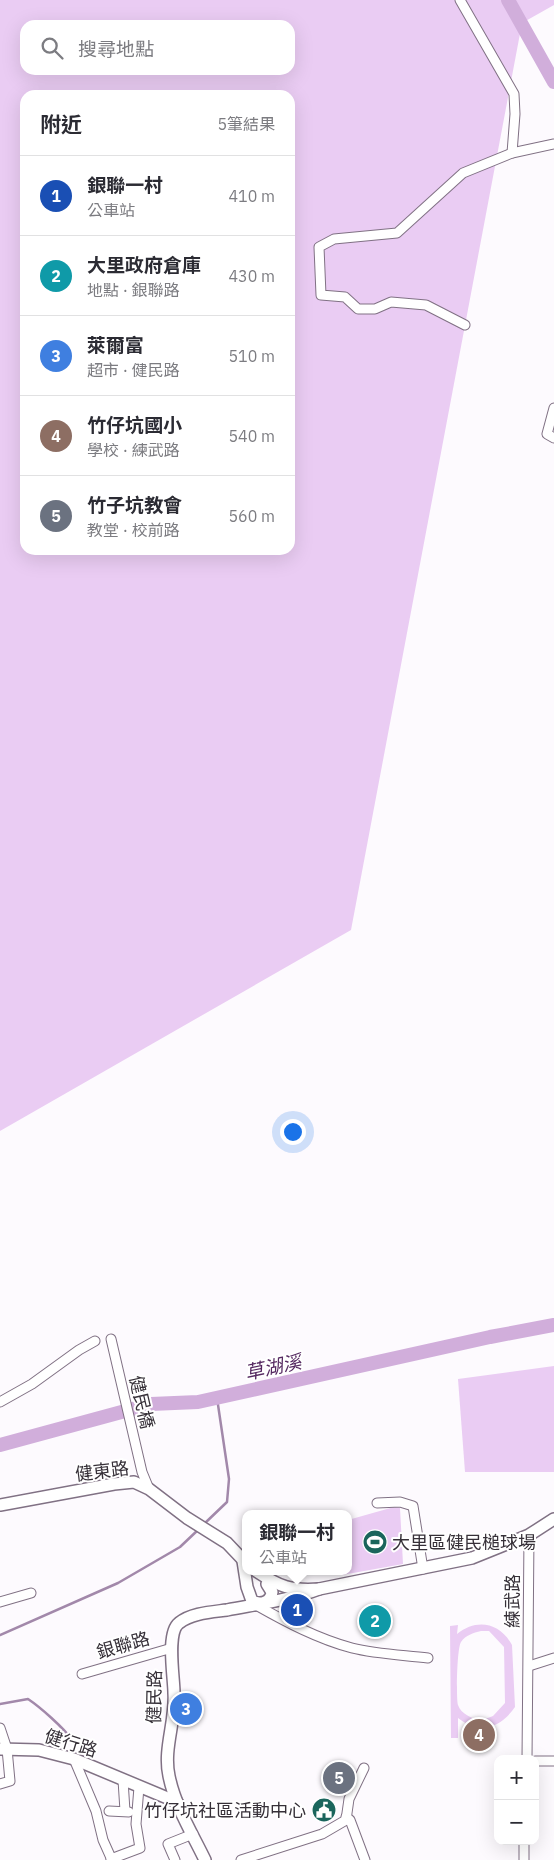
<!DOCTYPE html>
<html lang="zh-TW">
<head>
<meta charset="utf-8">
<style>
  body { margin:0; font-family:"IBM Plex Sans","Noto Sans TC",sans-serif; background:#f7f7f7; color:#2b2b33 }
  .controls { position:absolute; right:15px; bottom:15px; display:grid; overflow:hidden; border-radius:10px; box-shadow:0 5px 20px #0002 }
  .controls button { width:45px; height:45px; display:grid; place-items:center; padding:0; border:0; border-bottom:1px solid #e1e1e2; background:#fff; color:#2b2b33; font:25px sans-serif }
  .you { position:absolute; left:292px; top:1131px; width:18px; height:18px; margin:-12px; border:4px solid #fff; border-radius:50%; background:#1a73e8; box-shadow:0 0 0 8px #1a73e833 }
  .badge { display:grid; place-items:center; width:32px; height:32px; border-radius:50%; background:#b45309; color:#fff; font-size:16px; font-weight:700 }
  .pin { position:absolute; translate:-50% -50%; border:2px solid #fff; box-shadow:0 1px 5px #0006 }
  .popup { position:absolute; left:242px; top:1510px; width:110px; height:65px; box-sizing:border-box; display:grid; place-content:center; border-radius:10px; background:#fff; filter:drop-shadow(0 1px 4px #0005); font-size:16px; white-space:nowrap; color:#7c7c81 }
  .popup b { font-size:19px; color:#2b2b33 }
  .popup::after { content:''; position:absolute; left:50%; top:100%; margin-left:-10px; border:10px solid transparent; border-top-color:#fff }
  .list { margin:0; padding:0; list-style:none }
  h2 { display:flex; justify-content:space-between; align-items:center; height:65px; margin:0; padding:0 20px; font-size:21px }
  h2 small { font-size:16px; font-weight:400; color:#7c7c81 }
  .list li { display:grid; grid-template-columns:32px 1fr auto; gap:15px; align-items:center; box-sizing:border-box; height:80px; padding:0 20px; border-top:1px solid #e1e1e2 }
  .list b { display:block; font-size:19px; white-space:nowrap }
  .list p { margin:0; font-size:16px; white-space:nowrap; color:#7c7c81 }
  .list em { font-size:16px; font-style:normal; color:#7c7c81 }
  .icon { flex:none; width:28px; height:28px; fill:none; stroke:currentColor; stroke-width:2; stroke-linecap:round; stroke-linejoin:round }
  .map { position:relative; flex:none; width:554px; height:1860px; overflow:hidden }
  .search { position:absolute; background:#fff; box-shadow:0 5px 20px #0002; left:20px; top:20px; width:275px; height:55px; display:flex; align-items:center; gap:12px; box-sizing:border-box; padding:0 18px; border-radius:15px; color:#7c7c81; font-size:19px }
  .panel { position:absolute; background:#fff; box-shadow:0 5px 20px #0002; left:20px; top:90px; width:275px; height:465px; border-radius:15px }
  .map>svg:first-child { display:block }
  .green { fill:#eaccf3; fill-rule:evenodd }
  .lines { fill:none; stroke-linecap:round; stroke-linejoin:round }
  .stream { stroke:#a288aa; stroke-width:2.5 }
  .river { stroke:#d1aedb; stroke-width:14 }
  .minor-casing { stroke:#807184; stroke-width:11 }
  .tertiary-casing { stroke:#807184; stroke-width:14 }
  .minor { stroke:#fff; stroke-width:9 }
  .tertiary { stroke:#fff; stroke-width:11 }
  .labels { text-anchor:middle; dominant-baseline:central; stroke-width:4; stroke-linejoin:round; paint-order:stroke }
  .street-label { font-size:18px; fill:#363038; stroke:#fff }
  .poi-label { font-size:18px; fill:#363038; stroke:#fff; text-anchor:start }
  .water-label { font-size:19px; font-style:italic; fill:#552961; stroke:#fff }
</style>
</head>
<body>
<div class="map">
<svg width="554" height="1860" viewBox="0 0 554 1860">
  <rect width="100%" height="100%" fill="#fdfafe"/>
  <g class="green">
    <path d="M0 0H554V5L522 23 351 930 0 1131ZM25 25H290V70H25ZM25 95H290V550H25Z"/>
    <path d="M554 1366V1472H465L458 1379Z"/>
    <path d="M394 1507 400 1508 403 1564 342 1575 341 1571H348V1520Z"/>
    <path d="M458 1625 457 1634C477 1618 500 1623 512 1645L515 1707C500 1729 479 1734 458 1718V1738H451L450 1626ZM481 1631H489L504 1647 505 1703 493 1716 480 1721C472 1718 461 1714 458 1705 456 1698 457 1648 461 1642 466 1635 473 1633 481 1631Z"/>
  </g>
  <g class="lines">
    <g class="stream">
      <path d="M204 1524 227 1502 229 1479 217 1398"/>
      <path d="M0 1635 118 1583 180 1547 199 1529"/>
      <path d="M0 1704 28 1699C40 1707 64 1728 72 1740"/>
    </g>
    <g class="river">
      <path d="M508 0 554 82"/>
      <path d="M0 1445 151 1404 198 1402 490 1337 554 1325"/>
    </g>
    <defs>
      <g id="minor">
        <path d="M460 0 514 94 515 114 512 153"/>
        <path d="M465 325 426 305 391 302 375 309H358L345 297 321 295 319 247 334 239 397 233 463 173 512 153 554 144"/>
        <path d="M554 408 547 434 554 438"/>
        <path d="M111 1339 142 1472 149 1489"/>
        <path d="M0 1402 32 1384 79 1350 95 1341"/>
        <path d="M377 1503 400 1502 413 1506 423 1569"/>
        <path d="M0 1602 31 1593"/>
        <path d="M256 1605C286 1622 318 1639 352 1648 376 1654 403 1655 428 1658"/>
        <path d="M529 1666 554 1658"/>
        <path d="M82 1674 172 1648"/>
        <path d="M0 1728 7 1749 10 1781 0 1784"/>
        <path d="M74 1759 96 1811 103 1840 112 1860"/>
        <path d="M527 1759 529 1535"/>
        <path d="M535 1761H554"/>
        <path d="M123 1780 125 1811"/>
        <path d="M109 1811 129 1812"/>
        <path d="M346 1817 350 1820 365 1860"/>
        <path d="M111 1859 140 1848 136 1824 139 1787"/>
        <path d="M175 1860 168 1844 193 1834"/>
        <path d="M241 1860 322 1834 346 1820 349 1799 364 1768"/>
        <path d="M524 1860V1841"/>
      </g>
      <g id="tertiary">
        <path d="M0 1505 114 1484 134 1482 149 1489 187 1518 227 1543 246 1563"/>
        <path d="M243 1561 247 1587 252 1601C260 1605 271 1603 272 1592L267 1584"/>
        <path d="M256 1571C280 1587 291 1591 319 1589L472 1558 529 1535 554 1519"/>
        <path d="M0 1749 39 1750 74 1759 177 1802"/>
        <path d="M205 1860C192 1833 175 1806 169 1776 163 1749 176 1721 174 1693 174 1677 166 1633 179 1623 191 1613 212 1612 227 1610 258 1604 290 1600 319 1589"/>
      </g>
    </defs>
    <use href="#minor" class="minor-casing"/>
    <use href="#tertiary" class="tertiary-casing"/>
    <use href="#minor" class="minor"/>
    <use href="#tertiary" class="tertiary"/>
  </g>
  <defs>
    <symbol id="stadium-disc" viewBox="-11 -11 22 22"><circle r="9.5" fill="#1a655c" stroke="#fff"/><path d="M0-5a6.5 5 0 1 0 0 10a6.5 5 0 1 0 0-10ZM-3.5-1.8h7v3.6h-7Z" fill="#fff"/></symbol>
    <symbol id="civic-disc" viewBox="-11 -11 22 22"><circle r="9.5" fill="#1a655c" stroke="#fff"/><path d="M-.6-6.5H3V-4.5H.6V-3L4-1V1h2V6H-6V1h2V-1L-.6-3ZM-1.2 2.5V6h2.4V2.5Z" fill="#fff"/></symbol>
  </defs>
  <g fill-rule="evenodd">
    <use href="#stadium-disc" x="361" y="1528" width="28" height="28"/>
    <use href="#civic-disc" x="310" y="1796" width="28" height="28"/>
  </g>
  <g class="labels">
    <g class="street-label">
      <text transform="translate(142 1402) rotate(77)">健民橋</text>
      <text transform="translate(102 1471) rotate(-7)">健東路</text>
      <text transform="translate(512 1601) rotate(-90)">練武路</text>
      <text transform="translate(123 1645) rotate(-16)">銀聯路</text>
      <text transform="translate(154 1697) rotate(-89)">健民路</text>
      <text transform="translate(71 1743) rotate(17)">健行路</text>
    </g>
    <g class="poi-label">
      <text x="392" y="1542">大里區健民槌球場</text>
      <text x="306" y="1810" text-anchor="end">竹仔坑社區活動中心</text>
    </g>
    <g class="water-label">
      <text transform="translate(273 1367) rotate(-12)">草湖溪</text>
    </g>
  </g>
</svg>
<div class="controls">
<button>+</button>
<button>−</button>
</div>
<div class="you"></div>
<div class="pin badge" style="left:297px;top:1610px;background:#1a4fb4">1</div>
<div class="popup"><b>銀聯一村</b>公車站</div>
<div class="pin badge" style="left:375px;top:1621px;background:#0f9aa8">2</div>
<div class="pin badge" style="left:186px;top:1709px;background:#3f7fe0">3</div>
<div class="pin badge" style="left:479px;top:1735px;background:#8d6e63">4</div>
<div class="pin badge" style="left:339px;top:1778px;background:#6b7280">5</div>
<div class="search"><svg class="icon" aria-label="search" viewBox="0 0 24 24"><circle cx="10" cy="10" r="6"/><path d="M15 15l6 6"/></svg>搜尋地點</div>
<section class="panel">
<h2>附近<small>5筆結果</small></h2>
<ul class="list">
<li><span class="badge" style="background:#1a4fb4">1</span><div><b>銀聯一村</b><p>公車站</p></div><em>410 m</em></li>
<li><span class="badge" style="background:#0f9aa8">2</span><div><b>大里政府倉庫</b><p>地點 · 銀聯路</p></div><em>430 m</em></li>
<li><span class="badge" style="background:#3f7fe0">3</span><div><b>萊爾富</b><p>超市 · 健民路</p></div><em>510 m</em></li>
<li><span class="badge" style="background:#8d6e63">4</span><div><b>竹仔坑國小</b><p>學校 · 練武路</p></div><em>540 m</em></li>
<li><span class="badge" style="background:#6b7280">5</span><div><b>竹子坑教會</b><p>教堂 · 校前路</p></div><em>560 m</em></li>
</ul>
</section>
</div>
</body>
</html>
